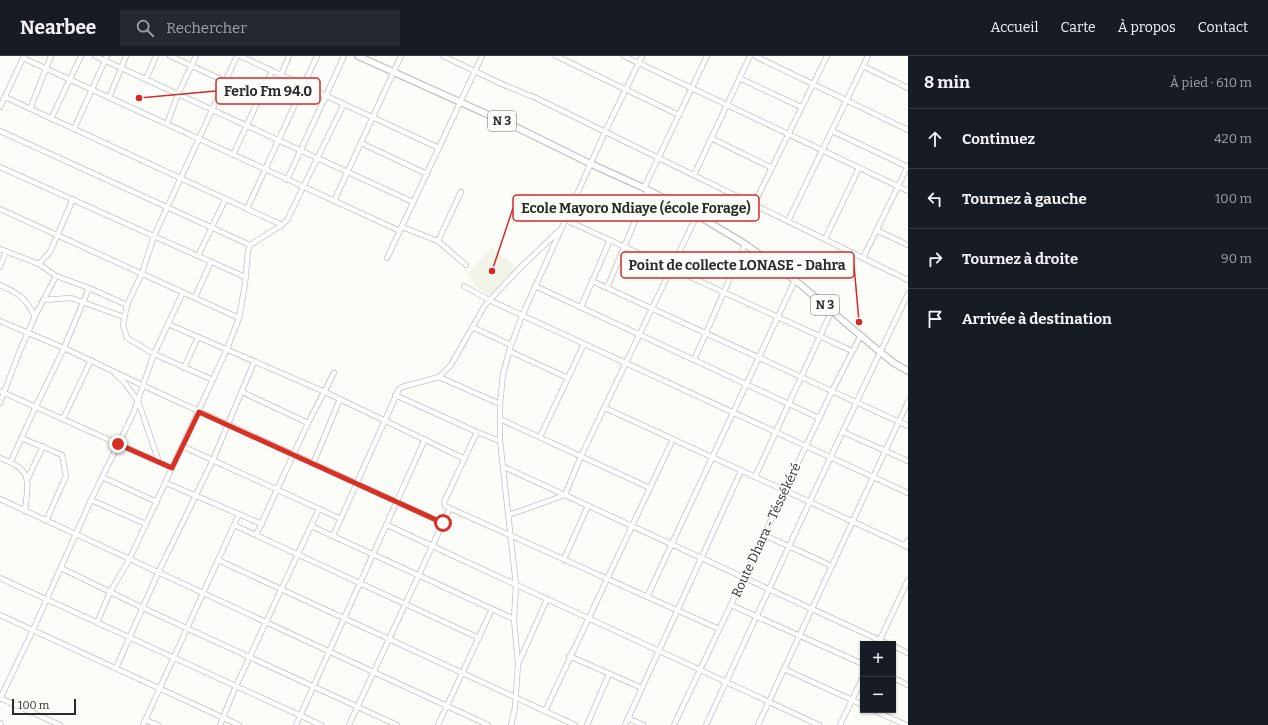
<!DOCTYPE html>
<html lang="fr">
<head>
<meta charset="utf-8">
<style>
  body { margin:0; font-family:Bitter,serif; background:#242831; color:#f1f3f6 }
  .controls { position:absolute; right:12px; bottom:12px; display:grid; overflow:hidden; border-radius:0px; box-shadow:0 1px 3px #0004 }
  .controls button { width:36px; height:36px; display:grid; place-items:center; padding:0; border:0; border-bottom:1px solid #363941; background:#171b24; color:#f1f3f6; font:20px sans-serif }
  .scale { position:absolute; left:12px; bottom:10px; width:64px; box-sizing:border-box; padding-left:4px; border:2px solid #2b2b2a; border-top:0; font-size:11px; line-height:14px; white-space:nowrap; color:#2b2b2a; -webkit-text-stroke:3px #fcfcf9; paint-order:stroke }
  .stop { position:absolute; width:12px; height:12px; margin:-9px; border:3px solid #d93025; border-radius:50%; background:#fff }
  .stop.end { background:#d93025; border-color:#fff; box-shadow:0 1px 4px #0008 }
  .list { margin:0; padding:0; list-style:none }
  h2 { display:flex; justify-content:space-between; align-items:center; height:52px; margin:0; padding:0 16px; font-size:17px }
  h2 small { font-size:13px; font-weight:400; color:#9ea1a6 }
  .list li { display:grid; grid-template-columns:26px 1fr auto; gap:12px; align-items:center; box-sizing:border-box; height:60px; padding:0 16px; border-top:1px solid #363941 }
  .list b { display:block; font-size:15px; white-space:nowrap }
  .list em { font-size:13px; font-style:normal; color:#9ea1a6 }
  .icon { flex:none; width:22px; height:22px; fill:none; stroke:currentColor; stroke-width:2; stroke-linecap:round; stroke-linejoin:round }
  .map { position:relative; flex:none; width:908px; height:669px; overflow:hidden }
  header { display:flex; align-items:center; gap:24px; box-sizing:border-box; height:56px; padding:0 20px; background:#171b24; border-bottom:1px solid #363941 }
  header strong { font-size:19px }
  nav { display:flex; gap:22px; margin-inline-start:auto; font-size:14px }
  .search { width:280px; height:36px; background:#242831; display:flex; align-items:center; gap:10px; box-sizing:border-box; padding:0 14px; border-radius:0px; color:#9ea1a6; font-size:15px }
  main { display:flex }
  aside { flex:1; background:#171b24 }
  .map>svg:first-child { display:block }
  .built { fill:#f2f4e9 }
  .lines { fill:none; stroke-linecap:round; stroke-linejoin:round }
  .minor-casing { stroke:#c2c2bf; stroke-width:6 }
  .major-casing { stroke:#c2c2bf; stroke-width:8 }
  .minor { stroke:#fff; stroke-width:4.5 }
  .major { stroke:#fff; stroke-width:5.5 }
  .route { stroke:#d93025; stroke-width:5 }
  .labels { text-anchor:middle; dominant-baseline:central; stroke-width:3; stroke-linejoin:round; paint-order:stroke }
  .shield { fill:#fcfcf9; stroke:#6a6a68; stroke-width:1 }
  .shield-label { font-size:12px; font-weight:bold; fill:#2b2b2a }
  .street-label { font-size:13px; fill:#2b2b2a; stroke:#fcfcf9 }
  .leader { fill:none; stroke:#d62828; stroke-width:1.5 }
  .callout-dot { fill:#d62828; stroke:#fcfcf9; stroke-width:1.5 }
  .callout { fill:#fcfcf9; stroke:#d62828; stroke-width:1.5 }
  .callout-label { font-size:14px; text-anchor:middle; font-weight:bold; fill:#2b2b2a }
</style>
</head>
<body>
<header>
<strong>Nearbee</strong>
<div class="search"><svg class="icon" aria-label="search" viewBox="0 0 24 24"><circle cx="10" cy="10" r="6"/><path d="M15 15l6 6"/></svg>Rechercher</div>
<nav><a>Accueil</a><a>Carte</a><a>À propos</a><a>Contact</a></nav>
</header>
<main>
<div class="map">
<svg width="908" height="669" viewBox="0 0 908 669">
  <rect width="100%" height="100%" fill="#fcfcf9"/>
  <path class="built" d="M492 191 516 211 491 240 476 231 467 218Z"/>
  <g class="lines">
    <defs>
      <g id="minor">
        <path d="M95 0 413 146"/>
        <path d="M170 0 225 25"/>
        <path d="M240 0 439 92"/>
        <path d="M443 0 504 29 536 42 908 224"/>
        <path d="M556 0 679 59"/>
        <path d="M624 0 908 135"/>
        <path d="M755 0 908 74"/>
        <path d="M23 2 400 175"/>
        <path d="M863 10 908 32"/>
        <path d="M281 19 289 0"/>
        <path d="M739 22 801 51"/>
        <path d="M146 23 156 0"/>
        <path d="M5 41 282 169"/>
        <path d="M109 42 126 0"/>
        <path d="M0 51 24 0"/>
        <path d="M30 53 51 0"/>
        <path d="M51 63 81 0"/>
        <path d="M167 68 178 38 196 0"/>
        <path d="M74 73 107 0"/>
        <path d="M0 75 250 189"/>
        <path d="M832 75 908 111"/>
        <path d="M711 82 772 112"/>
        <path d="M361 87 427 118"/>
        <path d="M233 99 272 15"/>
        <path d="M0 111 245 221"/>
        <path d="M694 119 750 0"/>
        <path d="M287 124 344 0"/>
        <path d="M644 132 707 0"/>
        <path d="M334 145 401 0"/>
        <path d="M754 148 827 0"/>
        <path d="M0 153 239 262"/>
        <path d="M247 153 317 0"/>
        <path d="M566 164 852 295"/>
        <path d="M788 165 868 0"/>
        <path d="M402 171 438 185 466 209"/>
        <path d="M876 174 908 189"/>
        <path d="M825 183 859 112"/>
        <path d="M438 185 461 136"/>
        <path d="M0 193 39 208 56 220 89 232 127 249"/>
        <path d="M198 200 225 144"/>
        <path d="M387 202 482 0"/>
        <path d="M863 202 908 110"/>
        <path d="M39 208 50 196 73 143"/>
        <path d="M0 211 6 195"/>
        <path d="M592 225 908 370"/>
        <path d="M0 229C20 238 24 241 35 260"/>
        <path d="M464 230 489 244 908 437"/>
        <path d="M535 230 819 362"/>
        <path d="M607 232 648 134"/>
        <path d="M195 241 211 206"/>
        <path d="M43 244 71 242 124 261"/>
        <path d="M581 251 610 184"/>
        <path d="M0 265 64 292 144 330 443 467"/>
        <path d="M168 268 325 336 465 403"/>
        <path d="M472 271 511 289"/>
        <path d="M509 295 568 322"/>
        <path d="M694 304 745 188"/>
        <path d="M184 312 198 281"/>
        <path d="M115 318 124 326 138 345 159 406"/>
        <path d="M439 321 500 348"/>
        <path d="M213 324 154 298 127 282 123 269 127 249 142 217 154 180 237 0"/>
        <path d="M0 335 172 412"/>
        <path d="M242 336 308 367"/>
        <path d="M395 339 477 376 500 385"/>
        <path d="M0 347 19 297 35 260 56 220"/>
        <path d="M605 352 908 491"/>
        <path d="M63 363 91 304"/>
        <path d="M500 363 650 432"/>
        <path d="M477 376 444 446 445 450 719 573"/>
        <path d="M843 376 908 405"/>
        <path d="M540 381 584 288"/>
        <path d="M21 382 62 399 66 420 46 465"/>
        <path d="M182 390 341 463"/>
        <path d="M0 402C34 414 28 424 25 455"/>
        <path d="M11 405 36 350 64 292 89 232"/>
        <path d="M313 408 340 343"/>
        <path d="M504 411 888 588"/>
        <path d="M102 421 157 446"/>
        <path d="M755 421 832 254"/>
        <path d="M27 424 43 390"/>
        <path d="M166 427 262 468"/>
        <path d="M0 443 488 669"/>
        <path d="M91 444 146 468"/>
        <path d="M509 459 565 439 581 400 697 159"/>
        <path d="M234 469 479 582"/>
        <path d="M387 469 819 669"/>
        <path d="M311 470 514 563"/>
        <path d="M256 479 308 367 334 317"/>
        <path d="M764 479 832 510"/>
        <path d="M333 480 399 333 402 331 439 321 451 309 485 249 521 211 559 175"/>
        <path d="M905 490 908 484"/>
        <path d="M564 503 588 450"/>
        <path d="M218 504 575 669"/>
        <path d="M61 512 143 552 397 669"/>
        <path d="M0 522 321 669"/>
        <path d="M647 541 795 224"/>
        <path d="M731 549 863 608"/>
        <path d="M0 559 239 669"/>
        <path d="M97 567 110 536 129 504 146 468 227 293 239 262 245 228 248 195 250 189 282 169 287 164 344 48"/>
        <path d="M878 588 908 524"/>
        <path d="M893 590 908 597"/>
        <path d="M569 600 642 632"/>
        <path d="M519 606 547 543"/>
        <path d="M116 612 158 517 213 404 254 306"/>
        <path d="M784 613 863 649"/>
        <path d="M893 622 908 629"/>
        <path d="M0 642 60 669"/>
        <path d="M0 643 33 574 91 444 133 358 154 298 183 236"/>
        <path d="M873 654 906 669"/>
        <path d="M545 655 673 383"/>
        <path d="M628 662 643 669"/>
        <path d="M145 664 158 669"/>
        <path d="M0 667 1 669"/>
        <path d="M143 669 239 458"/>
        <path d="M220 669 236 630 319 453"/>
        <path d="M296 669 425 383"/>
        <path d="M349 669 450 452"/>
        <path d="M438 669 492 553"/>
        <path d="M511 669 515 652 518 608 514 563 516 529 500 385V348L503 318 511 289 522 260 605 76 642 0"/>
        <path d="M587 669 609 618"/>
        <path d="M625 669 741 415"/>
        <path d="M674 669 832 335 861 279"/>
        <path d="M706 669C773 525 839 381 908 238"/>
        <path d="M758 669 908 346"/>
        <path d="M840 669 863 621"/>
      </g>
      <path id="major" d="M358 0 522 74 591 108 644 132 697 159 745 188 795 224 880 296 894 307 908 315"/>
    </defs>
    <use href="#minor" class="minor-casing"/>
    <use href="#major" class="major-casing"/>
    <use href="#minor" class="minor"/>
    <use href="#major" class="major"/>
  </g>
  <g class="lines">
    <path class="route" d="M118 388 172 412 199 356 443 467"/>
  </g>
  <g class="labels">
    <g class="shield">
      <rect x="488" y="55" width="28" height="20" rx="3"/>
      <rect x="811" y="239" width="28" height="20" rx="3"/>
    </g>
    <g class="shield-label">
      <text x="502" y="65">N 3</text>
      <text x="825" y="249">N 3</text>
    </g>
    <g class="street-label">
      <text transform="translate(766 474) rotate(-65)">Route Dhara - Téssékéré</text>
    </g>
  </g>
  <path class="leader" d="M139 42L216 35M492 215L513 152M859 266L854 209"/>
  <g class="callout-dot">
    <circle cx="139" cy="42" r="4"/>
    <circle cx="492" cy="215" r="4"/>
    <circle cx="859" cy="266" r="4"/>
  </g>
  <g class="callout">
    <rect x="216" y="22" width="104" height="26" rx="4"/>
    <rect x="513" y="139" width="246" height="26" rx="4"/>
    <rect x="621" y="196" width="233" height="26" rx="4"/>
  </g>
  <g class="callout-label">
    <text x="268" y="40">Ferlo Fm 94.0</text>
    <text x="636" y="157">Ecole Mayoro Ndiaye (école Forage)</text>
    <text x="737" y="214">Point de collecte LONASE - Dahra</text>
  </g>
</svg>
<div class="controls">
<button>+</button>
<button>−</button>
</div>
<div class="scale">100 m</div>
<div class="stop" style="left:443px;top:467px"></div>
<div class="stop end" style="left:118px;top:388px"></div>
</div>
<aside>
<h2>8 min<small>À pied · 610 m</small></h2>
<ul class="list">
<li><svg class="icon" aria-label="ahead" viewBox="0 0 24 24"><path d="M12 20V5M6 11l6-6 6 6"/></svg><div><b>Continuez</b></div><em>420 m</em></li>
<li><svg class="icon" aria-label="left" viewBox="0 0 24 24"><path d="M17 20v-9H6M10 6l-5 5 5 5"/></svg><div><b>Tournez à gauche</b></div><em>100 m</em></li>
<li><svg class="icon" aria-label="right" viewBox="0 0 24 24"><path d="M7 20v-9h11M14 6l5 5-5 5"/></svg><div><b>Tournez à droite</b></div><em>90 m</em></li>
<li><svg class="icon" aria-label="arrive" viewBox="0 0 24 24"><path d="M6 21V4h12l-3 4 3 4H6"/></svg><div><b>Arrivée à destination</b></div></li>
</ul>
</aside>
</main>
</body>
</html>
